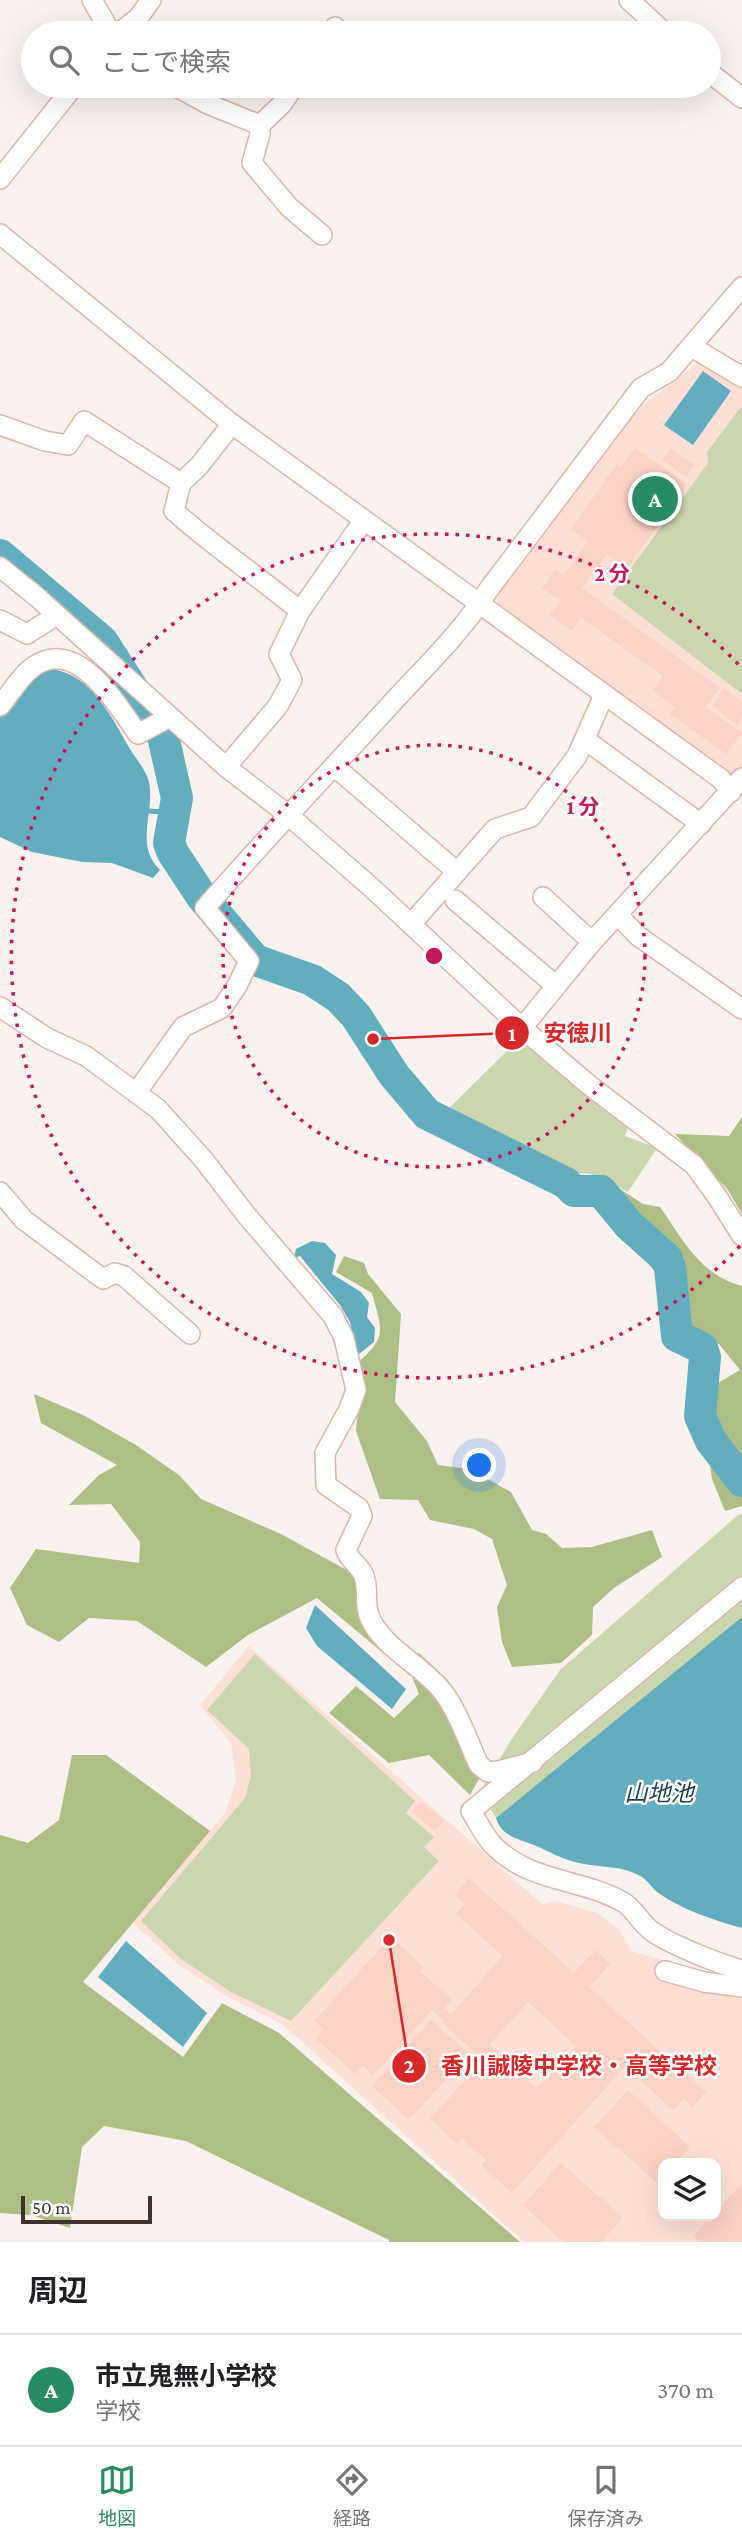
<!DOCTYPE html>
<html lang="ja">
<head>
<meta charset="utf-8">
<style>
  body { margin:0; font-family:"Crimson Pro","Noto Sans JP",serif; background:#f2f2f2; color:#202124 }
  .controls { position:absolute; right:21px; bottom:21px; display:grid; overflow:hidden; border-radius:14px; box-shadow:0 7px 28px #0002 }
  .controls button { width:63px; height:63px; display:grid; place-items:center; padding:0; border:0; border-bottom:2px solid #e0e0e0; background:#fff; color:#202124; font:35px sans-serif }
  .scale { position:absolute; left:21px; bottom:18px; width:131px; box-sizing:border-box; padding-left:7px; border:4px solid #41312c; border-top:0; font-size:19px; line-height:24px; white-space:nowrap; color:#41312c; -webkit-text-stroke:5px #fff; paint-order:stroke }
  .you { position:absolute; left:480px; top:1466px; width:24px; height:24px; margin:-18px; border:5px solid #fff; border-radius:50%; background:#1a73e8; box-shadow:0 0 0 10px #1a73e833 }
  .badge { display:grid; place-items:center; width:46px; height:46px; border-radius:50%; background:#298b64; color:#fff; font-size:23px; font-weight:700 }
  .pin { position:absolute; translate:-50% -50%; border:4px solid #fff; box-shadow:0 2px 7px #0006 }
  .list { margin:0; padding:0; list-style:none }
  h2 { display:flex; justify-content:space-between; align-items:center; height:91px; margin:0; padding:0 28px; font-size:30px }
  h2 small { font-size:23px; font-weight:400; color:#757577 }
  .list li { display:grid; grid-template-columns:46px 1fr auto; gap:21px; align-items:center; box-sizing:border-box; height:112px; padding:0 28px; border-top:2px solid #e0e0e0 }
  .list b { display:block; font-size:26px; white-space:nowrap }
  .list p { margin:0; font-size:23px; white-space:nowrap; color:#757577 }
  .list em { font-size:23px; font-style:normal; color:#757577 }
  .icon { flex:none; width:38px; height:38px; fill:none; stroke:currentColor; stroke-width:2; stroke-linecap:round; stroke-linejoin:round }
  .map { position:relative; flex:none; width:742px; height:2242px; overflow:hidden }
  .search { position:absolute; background:#fff; box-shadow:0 7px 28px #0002; left:21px; right:21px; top:21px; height:77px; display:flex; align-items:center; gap:18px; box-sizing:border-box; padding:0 24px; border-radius:38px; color:#757577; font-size:26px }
  .sheet { height:203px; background:#fff }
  nav { display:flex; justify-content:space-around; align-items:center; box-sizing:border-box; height:98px; border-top:2px solid #e0e0e0; background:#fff; font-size:19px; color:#757577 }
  nav a { display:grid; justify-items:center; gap:4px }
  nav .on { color:#298b64 }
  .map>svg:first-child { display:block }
  .built { fill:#fddfd5; fill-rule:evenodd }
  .green { fill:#cad7ae }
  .forest { fill:#aebf86 }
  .water { fill:#63adc1 }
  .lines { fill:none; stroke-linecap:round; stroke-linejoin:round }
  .stream { stroke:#63adc1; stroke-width:5 }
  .river { stroke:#63adc1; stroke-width:32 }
  .building { fill:#fbd2c4; fill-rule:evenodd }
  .minor-casing { stroke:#dcb5a7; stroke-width:22 }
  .minor { stroke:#fff; stroke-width:19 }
  .ring { fill:none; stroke:#c2185b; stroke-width:3.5; stroke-dasharray:3.5 7 }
  .labels { text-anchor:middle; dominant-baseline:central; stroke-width:5; stroke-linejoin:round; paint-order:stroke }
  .water-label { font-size:23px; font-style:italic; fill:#1d414a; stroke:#fff }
  .centre { fill:#c2185b; stroke:#fff; stroke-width:3.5 }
  .ring-label { font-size:21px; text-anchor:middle; font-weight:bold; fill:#c2185b; stroke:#fff; stroke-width:5; stroke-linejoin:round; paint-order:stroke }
  .leader { fill:none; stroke:#d62828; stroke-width:2.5 }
  .callout-dot { fill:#d62828; stroke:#fff; stroke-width:2.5 }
  .mark-label { font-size:21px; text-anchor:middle; font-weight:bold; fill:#fff }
  .callout-label { font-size:23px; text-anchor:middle; font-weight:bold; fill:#d62828; stroke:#fff; stroke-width:5; stroke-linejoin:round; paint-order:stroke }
</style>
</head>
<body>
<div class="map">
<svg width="742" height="2242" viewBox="0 0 742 2242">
  <rect width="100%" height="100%" fill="#f9f1ee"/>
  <g class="built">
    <path d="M702 360 742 386V771L740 774 727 773 498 604 495 592 642 406Z"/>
    <path d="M249 1646 542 1904 557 1901 597 1913 620 1930 631 1951 667 1961 663 1980 700 1991 742 1999V2242H524L282 2024 228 1997 178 1964 133 1923 225 1813 236 1780 231 1743 200 1705ZM663 2163H716V2216H663Z"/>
  </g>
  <g class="green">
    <path d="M740 408H742V694L612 594 708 463 707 452Z"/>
    <path d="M518 1036 629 1124 625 1136 657 1148 628 1192C609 1183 586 1163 566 1179L440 1117 506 1052Z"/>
    <path d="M742 1514V1623L496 1818 480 1792 511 1740 560 1670 738 1515Z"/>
    <path d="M255 1654 415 1801 406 1813 434 1837 424 1847 439 1861 291 2021 231 1992 181 1959 141 1921 245 1798 251 1776 249 1749 207 1710Z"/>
  </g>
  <g class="forest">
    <path d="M742 1117V1214L728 1190 675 1134 729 1136Z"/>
    <path d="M584 1175 620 1189 643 1204 660 1207C684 1241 699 1274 742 1286V1506L725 1511 712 1479 704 1423 718 1383 740 1370 719 1344 670 1331 658 1276 621 1229 591 1204 574 1182Z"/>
    <path d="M344 1256 364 1263 368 1274 401 1314 395 1402 427 1441 438 1465 469 1469 511 1492 532 1530 546 1534 562 1548 592 1547 652 1530 662 1557 614 1588 593 1607 592 1635 561 1663 512 1667 502 1642 497 1607 507 1585 492 1539 474 1529 430 1520 418 1500 380 1499 356 1431 360 1387 356 1364C388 1337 382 1331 372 1293L336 1272Z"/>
    <path d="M34 1394 83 1415 136 1445 179 1475 201 1499 281 1534 354 1574 358 1598 400 1660 419 1653 448 1680 467 1713 475 1739 480 1777 470 1795 429 1755 389 1763 329 1713 356 1686 394 1718 419 1694 412 1677 317 1598 248 1635 206 1667 137 1621 89 1618 59 1642 27 1625 10 1588 36 1549 139 1563 140 1542 111 1504 69 1505 99 1475 117 1465 41 1423Z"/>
    <path d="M72 1755H106L210 1831 83 1982 183 2057 222 2003 279 2033 520 2242H389V2240L186 2141 104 2126 82 2147 70 2228 31 2215 0 2213V1835L28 1843 59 1820Z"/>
  </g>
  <g class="water">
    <path d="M703 371 731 391 693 445 664 425Z"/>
    <path d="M48 669C90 671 111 716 130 749 136 759 146 770 149 782 155 814 134 844 160 870L153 878 112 863 82 862 32 852 0 837V718L35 674Z"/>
    <path d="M312 1241 325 1243 336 1255 332 1274 361 1292 369 1303 367 1317 375 1328 374 1342 359 1354 355 1348 350 1322 340 1305 300 1256 294 1258 296 1249Z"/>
    <path d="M315 1605 406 1689 392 1709 317 1646 306 1628Z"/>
    <path d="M742 1617V1928C713 1920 682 1910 657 1892 652 1888 648 1881 642 1877 623 1865 600 1868 579 1863 563 1860 549 1851 534 1845 518 1839 501 1836 496 1818Z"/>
    <path d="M126 1941 207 2013 183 2047 98 1977Z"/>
  </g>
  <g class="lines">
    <path class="stream" d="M149 811 175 813"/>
    <path class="river" d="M0 555 102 641 163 736 177 798 169 843 173 853 202 897 255 960 312 980 338 997 356 1016 394 1075 427 1114 566 1183 574 1191H601L629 1225 667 1259 670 1268 677 1336 702 1348 705 1357 700 1416 711 1441 742 1481"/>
  </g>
  <g class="building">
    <path d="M635 448 687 484 627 569 607 554 582 588 720 688 706 707 742 733 726 754 670 714 675 707 653 691 663 676 581 618 572 631 550 615 561 601 542 588 555 569 564 575 588 541 571 529 617 464 621 467Z"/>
    <path d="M671 448 694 465 686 477 662 460Z"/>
    <path d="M724 688 742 701V718L737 725 712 706Z"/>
    <path d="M421 1802 444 1821 435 1831 412 1812Z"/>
    <path d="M469 1878 574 1973 595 1950 610 1964 589 1987 706 2092 692 2107 684 2099 673 2110 625 2066 512 2193 481 2165 486 2160 462 2138 457 2144 430 2119 485 2058 481 2054 479 2056 442 2023 444 2021 432 2010 373 2075 363 2066 355 2074 315 2038 323 2029 314 2021 391 1937 424 1967 420 1971 452 2000 444 2008 451 2014 503 1956 456 1914 465 1904 455 1895ZM528 2002 576 2046 537 2088 489 2045Z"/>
    <path d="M431 2020 469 2054 409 2120 372 2086Z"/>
    <path d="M628 2090 690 2147 675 2163H663V2176L657 2183 594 2127Z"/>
    <path d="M561 2163 623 2218 601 2242H563L523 2205Z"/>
    <path d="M742 2183V2242H699L693 2237 712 2216H716V2212Z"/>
  </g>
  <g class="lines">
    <defs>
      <g id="minor">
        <path d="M92 0 111 33"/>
        <path d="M629 0 665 33"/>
        <path d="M119 33 138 18 151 0"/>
        <path d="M331 33 335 27"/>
        <path d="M709 72 742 98"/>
        <path d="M175 86 208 104 260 125 282 104 294 86"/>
        <path d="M260 125V134L252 163 289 207 322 235"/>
        <path d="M0 179 74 86"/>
        <path d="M0 234 232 424 721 779 731 792"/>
        <path d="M692 347 742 377"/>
        <path d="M232 424 199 466 181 483 174 511C214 547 258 576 300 611"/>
        <path d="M0 425 45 441 68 445 84 421 181 483"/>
        <path d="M0 567 37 597 226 767 287 814 372 888 522 1028 589 1085 694 1165 716 1195 742 1236"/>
        <path d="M0 620 27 634 57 615"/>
        <path d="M0 706C9 695 17 682 27 672 73 629 115 702 138 734L170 717"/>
        <path d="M591 744 701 824"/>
        <path d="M334 766 457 872"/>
        <path d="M226 767 278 706 292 680 279 654 300 611 364 520"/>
        <path d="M543 897 592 942"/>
        <path d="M455 900 555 985"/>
        <path d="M618 915 638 936 742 1009"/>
        <path d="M411 924 495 829 531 817 577 756 604 695"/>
        <path d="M0 1007 47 1038 86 1056 158 1109 203 1159 247 1216 333 1316 344 1338 356 1390 349 1409 325 1453 326 1485 359 1508 362 1516 346 1550C349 1561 361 1566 364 1576 370 1593 362 1606 373 1624 390 1652 424 1667 443 1692 459 1713 468 1742 479 1765L488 1772 498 1771 533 1762"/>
        <path d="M522 1028 592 942 742 778"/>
        <path d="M136 1093 183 1027 222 1008 237 986 249 961 205 908C266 838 330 771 392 703 426 666 463 631 489 589L641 388 669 372 742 287"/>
        <path d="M0 1192 24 1220 103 1279 115 1273 124 1276 190 1334"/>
        <path d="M742 1587 471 1811C478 1822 485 1838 495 1847 532 1883 580 1878 623 1902 634 1908 641 1924 653 1932 670 1944 721 1965 742 1970"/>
        <path d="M665 1971 704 1982 742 1987"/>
      </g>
    </defs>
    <use href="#minor" class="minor-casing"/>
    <use href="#minor" class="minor"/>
  </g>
  <g class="ring">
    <circle cx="434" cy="956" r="211"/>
    <path d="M740 1246A422 422 0 1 1 740 666"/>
  </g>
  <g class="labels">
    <g class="water-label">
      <text x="659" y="1793">山地池</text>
    </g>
  </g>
  <circle cx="434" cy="956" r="10" class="centre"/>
  <g class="ring-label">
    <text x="612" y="581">2 分</text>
    <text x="583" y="814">1 分</text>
  </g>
  <path class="leader" d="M373 1039L512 1033M389 1940L409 2066"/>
  <g class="callout-dot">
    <circle cx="373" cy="1039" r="7"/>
    <circle cx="389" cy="1940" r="7"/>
    <circle cx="512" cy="1033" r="18"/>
    <circle cx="409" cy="2066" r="18"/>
  </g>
  <g class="mark-label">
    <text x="512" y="1041">1</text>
    <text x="409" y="2073">2</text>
  </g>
  <g class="callout-label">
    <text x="578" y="1041">安徳川</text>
    <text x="579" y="2074">香川誠陵中学校・高等学校</text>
  </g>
</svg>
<div class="controls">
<button><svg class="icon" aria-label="layers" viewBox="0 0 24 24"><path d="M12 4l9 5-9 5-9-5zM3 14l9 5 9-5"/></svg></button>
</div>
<div class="scale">50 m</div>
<div class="you"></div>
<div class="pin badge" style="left:655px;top:499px">A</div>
<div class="search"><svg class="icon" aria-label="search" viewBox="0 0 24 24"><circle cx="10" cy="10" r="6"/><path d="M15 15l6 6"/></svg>ここで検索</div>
</div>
<section class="sheet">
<h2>周辺<small></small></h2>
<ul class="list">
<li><span class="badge">A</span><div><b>市立鬼無小学校</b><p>学校</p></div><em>370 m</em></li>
</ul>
</section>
<nav>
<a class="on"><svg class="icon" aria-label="map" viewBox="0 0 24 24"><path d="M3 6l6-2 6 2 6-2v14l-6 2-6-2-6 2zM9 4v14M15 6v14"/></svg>地図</a>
<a><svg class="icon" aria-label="directions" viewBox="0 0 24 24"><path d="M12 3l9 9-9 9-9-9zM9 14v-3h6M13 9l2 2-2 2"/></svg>経路</a>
<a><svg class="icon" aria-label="saved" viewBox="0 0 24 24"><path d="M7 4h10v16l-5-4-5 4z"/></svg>保存済み</a>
</nav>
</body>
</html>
